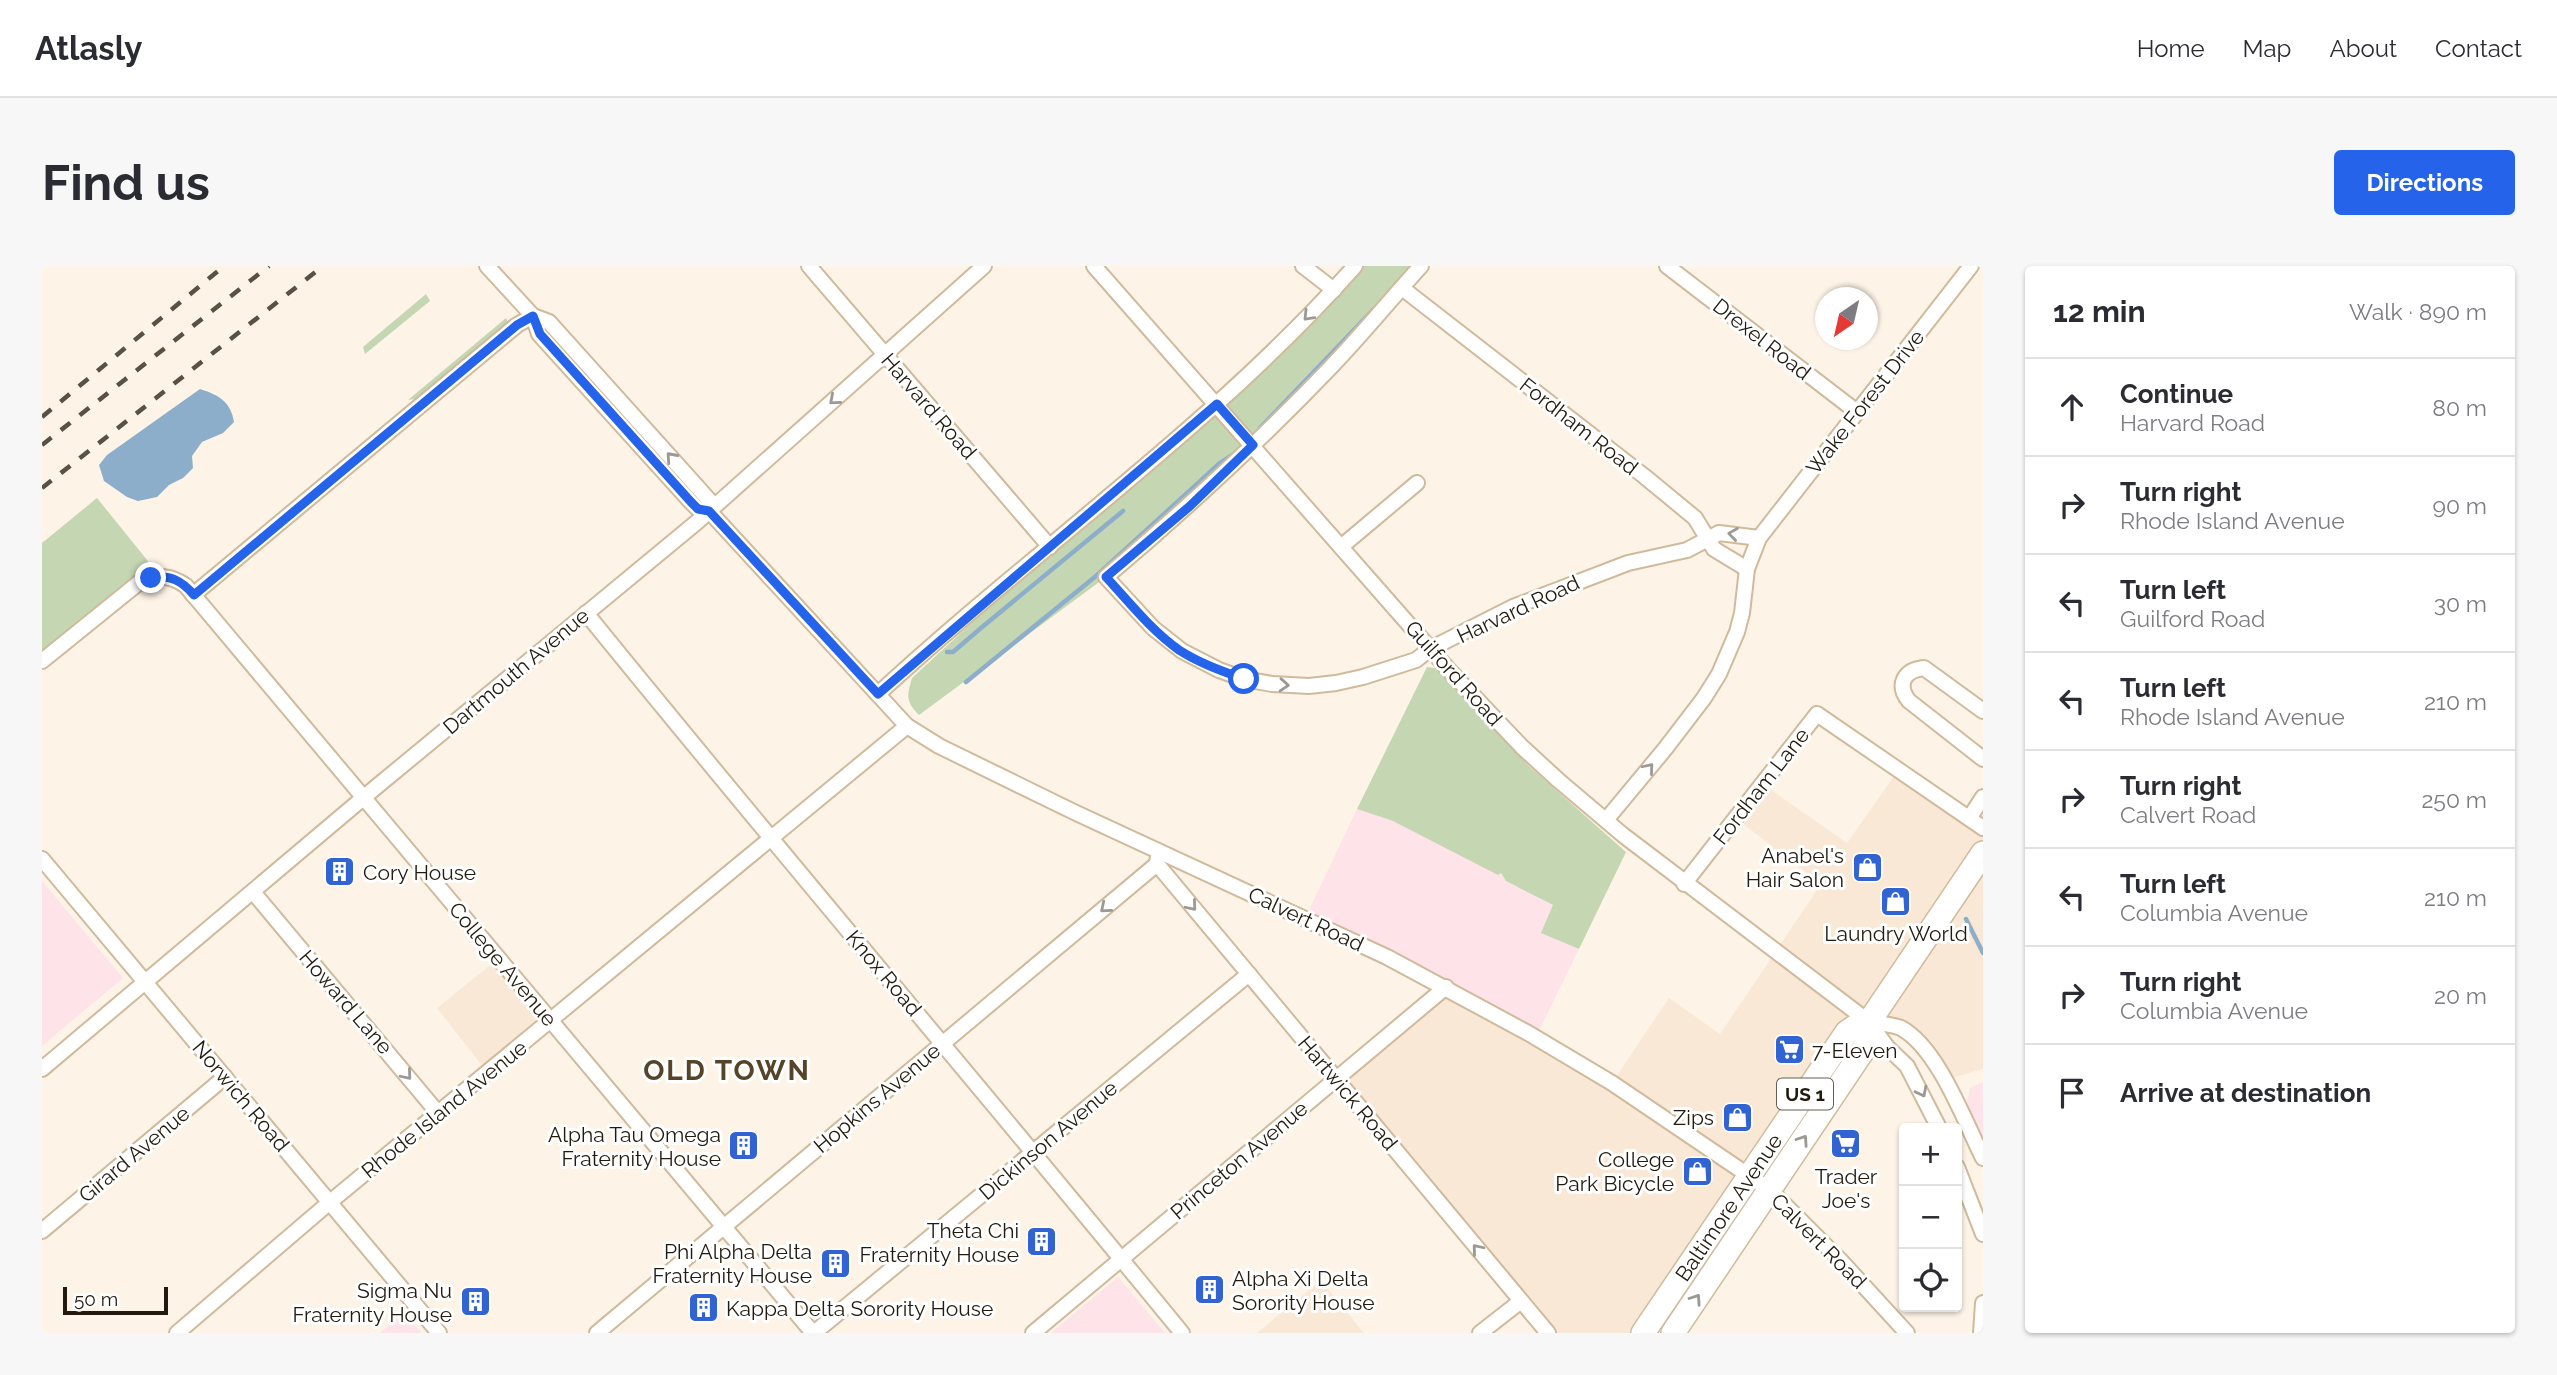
<!DOCTYPE html>
<html lang="en">
<head>
<meta charset="utf-8">
<style>
  body { margin:0; font-family:Raleway,sans-serif; background:#f7f7f7; color:#2b2b33 }
  .controls { position:absolute; right:21px; bottom:21px; display:grid; overflow:hidden; border-radius:7px; box-shadow:0 2px 5px #0004 }
  .controls button { width:63px; height:63px; display:grid; place-items:center; padding:0; border:0; border-bottom:2px solid #e1e1e2; background:#fff; color:#2b2b33; font:35px sans-serif }
  .compass { position:absolute; left:1773px; top:21px; width:63px; height:63px; border-radius:50%; background:#fff; box-shadow:0 2px 5px #0004; rotate:214deg }
  .scale { position:absolute; left:21px; bottom:18px; width:105px; box-sizing:border-box; padding-left:7px; border:4px solid #221a0e; border-top:0; font-size:19px; line-height:24px; white-space:nowrap; color:#221a0e; -webkit-text-stroke:5px #fff; paint-order:stroke }
  .stop { position:absolute; width:21px; height:21px; margin:-16px; border:5px solid #2563eb; border-radius:50%; background:#fff }
  .stop.end { background:#2563eb; border-color:#fff; box-shadow:0 2px 7px #0008 }
  .list { margin:0; padding:0; list-style:none }
  h2 { display:flex; justify-content:space-between; align-items:center; height:91px; margin:0; padding:0 28px; font-size:30px }
  h2 small { font-size:23px; font-weight:400; color:#7c7c81 }
  .list li { display:grid; grid-template-columns:46px 1fr auto; gap:21px; align-items:center; box-sizing:border-box; height:98px; padding:0 28px; border-top:2px solid #e1e1e2 }
  .list b { display:block; font-size:26px; white-space:nowrap }
  .list p { margin:0; font-size:23px; white-space:nowrap; color:#7c7c81 }
  .list em { font-size:23px; font-style:normal; color:#7c7c81 }
  .icon { flex:none; width:38px; height:38px; fill:none; stroke:currentColor; stroke-width:2; stroke-linecap:round; stroke-linejoin:round }
  .map { position:relative; flex:none; width:1941px; height:1067px; overflow:hidden; border-radius:7px }
  header { display:flex; align-items:center; gap:42px; box-sizing:border-box; height:98px; padding:0 35px; background:#fff; border-bottom:2px solid #e1e1e2 }
  header strong { font-size:33px }
  nav { display:flex; gap:38px; margin-inline-start:auto; font-size:24px }
  .intro { display:flex; align-items:center; justify-content:space-between; box-sizing:border-box; height:168px; padding:0 42px }
  h1 { margin:0; font-size:49px }
  .button { padding:18px 32px; border-radius:7px; background:#2563eb; color:#fff; font-size:24px; font-weight:700 }
  main { display:flex; gap:42px; padding:0 42px }
  aside { flex:1; background:#fff; border-radius:7px; box-shadow:0 2px 5px #0004 }
  .map>svg:first-child { display:block }
  .commercial { fill:#f9e8d6 }
  .education { fill:#fee3e8 }
  .green { fill:#c5d6b3 }
  .water { fill:#8caecb }
  .lines { fill:none; stroke-linecap:round; stroke-linejoin:round }
  .stream { stroke:#8caecb; stroke-width:4.5 }
  .street-casing { stroke:#d0ba9b; stroke-width:18 }
  .primary-casing { stroke:#d0ba9b; stroke-width:26 }
  .street { stroke:#fff; stroke-width:14 }
  .primary { stroke:#fff; stroke-width:23 }
  .rail { stroke:#595144; stroke-width:4.5; stroke-dasharray:12 12; stroke-linecap:butt }
  .oneway { stroke:#9c9893 }
  .route { stroke:#2563eb; stroke-width:9 }
  .labels { text-anchor:middle; dominant-baseline:central; stroke-width:6; stroke-linejoin:round; paint-order:stroke }
  .shield { fill:#fff; stroke:#645f56; stroke-width:2 }
  .shield-label { font-size:19px; font-weight:bold; fill:#221a0e }
  .street-label { font-size:21px; fill:#221a0e; stroke:#fff }
  .poi-label { font-size:21px; fill:#221a0e; stroke:#fff; text-anchor:end }
  .district-label { font-size:28px; font-weight:bold; letter-spacing:2px; fill:#574428; stroke:#fff }
</style>
</head>
<body>
<header>
<strong>Atlasly</strong>
<nav><a>Home</a><a>Map</a><a>About</a><a>Contact</a></nav>
</header>
<div class="intro"><h1>Find us</h1><a class="button">Directions</a></div>
<main>
<div class="map">
<svg width="1941" height="1067" viewBox="0 0 1941 1067">
  <rect width="100%" height="100%" fill="#fdf4e7"/>
  <g class="commercial">
    <path d="M1857 503 1941 562V803L1903 814 1862 764 1817 758 1601 1067H1506L1294 813 1404 721 1570 817 1627 732 1678 768 1779 618 1696 554 1722 519 1805 577Z"/>
    <path d="M457 692 508 756 445 806 395 742Z"/>
    <path d="M1279 1014 1322 1067H1215Z"/>
  </g>
  <g class="education">
    <path d="M1367 535 1457 604 1464 615 1512 639 1500 667 1537 683 1497 765 1369 694 1266 646 1315 543 1345 553Z"/>
    <path d="M0 615 81 712 0 780Z"/>
    <path d="M1941 816V879L1925 835 1928 822Z"/>
    <path d="M1076 1011 1123 1067H1009Z"/>
    <path d="M362 1047 379 1067H338Z"/>
  </g>
  <g class="green">
    <path d="M1317 0H1379L1328 56 1064 311 877 449C863 435 865 430 870 412Z"/>
    <path d="M384 28 388 35 323 88 321 81Z"/>
    <path d="M464 52 466 56 464 60 378 132 366 134Z"/>
    <path d="M55 232 118 310 0 395V277Z"/>
    <path d="M1385 401 1398 403 1488 501 1584 586 1537 683 1499 667 1511 639 1464 615 1459 607 1456 609 1351 555 1315 543Z"/>
  </g>
  <path class="water" d="M158 123C177 129 189 136 192 156L181 167 160 176 150 190 151 202 141 212 127 219 115 231 96 235 85 231 62 215 57 199 65 189Z"/>
  <g class="lines">
    <g class="stream">
      <path d="M1218 162 1331 44"/>
      <path d="M905 386H911L939 362 1081 245"/>
      <path d="M924 416 1054 310 1178 197 1196 185"/>
      <path d="M1924 653 1941 687"/>
    </g>
    <defs>
      <g id="street">
        <path d="M445 0 491 50 497 68 649 236 656 243 667 245 865 460 897 480 1032 546 1345 691 1486 767 1570 817 1728 924 1799 995 1865 1067"/>
        <path d="M767 0 1008 281"/>
        <path d="M1052 0 1406 403 1480 481 1516 514 1581 569 1827 756 1845 781 1865 800 1897 862"/>
        <path d="M1261 0 1292 24"/>
        <path d="M1379 0C1348 34 1319 70 1287 103 1216 177 1142 245 1064 311L1111 362 1140 385 1177 404 1202 413 1230 418 1267 420 1294 417 1321 411 1374 394 1388 383 1471 341 1586 297 1645 284 1677 267 1717 272"/>
        <path d="M1625 0 1815 146"/>
        <path d="M1360 22 1602 210 1653 252 1672 283 1705 303"/>
        <path d="M491 50 507 56 667 234V245"/>
        <path d="M1300 280 1375 217"/>
        <path d="M151 329 475 59 491 50"/>
        <path d="M544 347C740 589 943 826 1140 1067"/>
        <path d="M0 395 99 315C116 309 129 309 144 320L771 1067"/>
        <path d="M836 428C993 283 1170 161 1313 0"/>
        <path d="M1941 445 1882 402C1862 404 1854 419 1867 435L1941 493"/>
        <path d="M1928 551 1941 531"/>
        <path d="M1564 554 1623 483 1662 432 1677 408 1695 366 1700 347 1705 303 1717 272 1929 0"/>
        <path d="M1116 590 1115 598 1506 1067"/>
        <path d="M0 593 397 1067"/>
        <path d="M1642 618 1775 448 1941 562"/>
        <path d="M211 626 396 847"/>
        <path d="M1827 756C1837 758 1850 758 1859 762 1896 782 1923 856 1941 892"/>
        <path d="M0 803 333 522 655 256 942 0"/>
        <path d="M1915 901 1941 968"/>
        <path d="M0 965 183 811"/>
        <path d="M135 1067 288 936 865 460"/>
        <path d="M555 1067 1115 598"/>
        <path d="M772 1067 1207 708"/>
        <path d="M991 1067 1404 721"/>
        <path d="M1438 1067 1479 1035"/>
        <path d="M1939 1067 1941 1037"/>
      </g>
      <g id="primary">
        <path id="s1" d="M1601 1067 1805 766 1817 758 1827 756"/>
        <path d="M1631 1067 1820 786 1826 775 1827 756 1941 587"/>
      </g>
    </defs>
    <use href="#street" class="street-casing"/>
    <use href="#primary" class="primary-casing"/>
    <use href="#street" class="street"/>
    <use href="#primary" class="primary"/>
    <g class="rail">
      <path d="M0 151 182 0"/>
      <path d="M0 179 227 0"/>
      <path d="M0 222 281 0"/>
    </g>
  </g>
  <defs><path id="oneway-chevron" d="M-2-3.5L2.5 0L-2 3.5" fill="none" stroke-width="1.6" stroke-linecap="round" stroke-linejoin="round" transform="scale(1.75)"/></defs>
  <g class="oneway">
    <use href="#oneway-chevron" transform="translate(1266 50) rotate(134)"/>
    <use href="#oneway-chevron" transform="translate(792 134) rotate(139)"/>
    <use href="#oneway-chevron" transform="translate(629 191) rotate(-132)"/>
    <use href="#oneway-chevron" transform="translate(1691 268) rotate(-172)"/>
    <use href="#oneway-chevron" transform="translate(1242 419) rotate(4)"/>
    <use href="#oneway-chevron" transform="translate(1607 502) rotate(-50)"/>
    <use href="#oneway-chevron" transform="translate(1150 640) rotate(50)"/>
    <use href="#oneway-chevron" transform="translate(1063 642) rotate(140)"/>
    <use href="#oneway-chevron" transform="translate(365 809) rotate(50)"/>
    <use href="#oneway-chevron" transform="translate(1880 826) rotate(63)"/>
    <use href="#oneway-chevron" transform="translate(1761 874) rotate(-56)"/>
    <use href="#oneway-chevron" transform="translate(1435 983) rotate(-130)"/>
    <use href="#oneway-chevron" transform="translate(1654 1033) rotate(-56)"/>
  </g>
  <g class="lines">
    <path class="route" d="M109 312C128 308 140 315 152 329L475 59 491 50 498 68 649 236 656 243 667 245 836 428 1175 138 1211 179 1148 240 1064 311C1088 337 1109 364 1137 384 1157 397 1180 405 1202 413"/>
  </g>
  <defs>
    <symbol id="shop-square" viewBox="-11 -11 22 22"><rect x="-9" y="-9" width="18" height="18" rx="4" fill="#3263d2" stroke="#fff"/><path d="M-5-2.5h2.3a2.7 3.5 0 0 1 5.4 0H5L5.5 6h-11ZM-1.5-2.5h3a1.5 2.3 0 0 0-3 0Z" fill="#fff"/></symbol>
    <symbol id="building-square" viewBox="-11 -11 22 22"><rect x="-9" y="-9" width="18" height="18" rx="4" fill="#3263d2" stroke="#fff"/><path d="M-4-6H4V6H1V3H-1V6H-4ZM-2.5-4.3h1.7v1.8h-1.7ZM.8-4.3h1.7v1.8H.8ZM-2.5-1h1.7V.8h-1.7ZM.8-1h1.7V.8H.8Z" fill="#fff"/></symbol>
    <symbol id="supermarket-square" viewBox="-11 -11 22 22"><rect x="-9" y="-9" width="18" height="18" rx="4" fill="#3263d2" stroke="#fff"/><path d="M-6-5.5h2.5l.6 2H6L4.5 2H-2.5L-4.4-4H-6ZM-1.5 3.2a1.3 1.3 0 1 0 .1 0ZM3 3.2a1.3 1.3 0 1 0 .1 0Z" fill="#fff"/></symbol>
  </defs>
  <g fill-rule="evenodd">
    <use href="#shop-square" x="1808" y="584" width="35" height="35"/>
    <use href="#building-square" x="280" y="588" width="35" height="35"/>
    <use href="#shop-square" x="1836" y="618" width="35" height="35"/>
    <use href="#supermarket-square" x="1730" y="766" width="35" height="35"/>
    <use href="#shop-square" x="1678" y="834" width="35" height="35"/>
    <use href="#supermarket-square" x="1786" y="860" width="35" height="35"/>
    <use href="#building-square" x="684" y="862" width="35" height="35"/>
    <use href="#shop-square" x="1638" y="888" width="35" height="35"/>
    <use href="#building-square" x="982" y="958" width="35" height="35"/>
    <use href="#building-square" x="776" y="980" width="35" height="35"/>
    <use href="#building-square" x="1150" y="1006" width="35" height="35"/>
    <use href="#building-square" x="416" y="1018" width="35" height="35"/>
    <use href="#building-square" x="644" y="1024" width="35" height="35"/>
  </g>
  <g class="labels">
    <rect class="shield" x="1735" y="812.5" width="56" height="31" rx="5"/>
    <g class="shield-label">
      <text x="1763" y="828">US 1</text>
    </g>
    <g class="street-label">
      <text transform="translate(1720 73) rotate(38)">Drexel Road</text>
      <text transform="translate(1823 136) rotate(-52)">Wake Forest Drive</text>
      <text transform="translate(887 140) rotate(49)">Harvard Road</text>
      <text transform="translate(1537 160) rotate(38)">Fordham Road</text>
      <text transform="translate(1476 343) rotate(-25)">Harvard Road</text>
      <text transform="translate(474 405) rotate(-40)">Dartmouth Avenue</text>
      <text transform="translate(1412 407) rotate(48)">Guilford Road</text>
      <text transform="translate(1719 520) rotate(-52)">Fordham Lane</text>
      <text transform="translate(1264 653) rotate(25)">Calvert Road</text>
      <text transform="translate(461 698) rotate(50)">College Avenue</text>
      <text transform="translate(842 707) rotate(50)">Knox Road</text>
      <text transform="translate(304 736) rotate(49)">Howard Lane</text>
      <text transform="translate(1306 827) rotate(50)">Hartwick Road</text>
      <text transform="translate(199 830) rotate(50)">Norwich Road</text>
      <text transform="translate(835 832) rotate(-40)">Hopkins Avenue</text>
      <text transform="translate(402 843) rotate(-39)">Rhode Island Avenue</text>
      <text transform="translate(1006 874) rotate(-40)">Dickinson Avenue</text>
      <text transform="translate(92 888) rotate(-40)">Girard Avenue</text>
      <text transform="translate(1197 894) rotate(-40)">Princeton Avenue</text>
      <text stroke="none"><textPath href="#s1" startOffset="152">Baltimore Avenue</textPath></text>
      <text transform="translate(1777 975) rotate(45)">Calvert Road</text>
    </g>
    <g class="poi-label">
      <text x="1802" y="589">Anabel's<tspan x="1802" dy="24">Hair Salon</tspan></text>
      <text x="321" y="606" text-anchor="start">Cory House</text>
      <text x="1854" y="667" text-anchor="middle">Laundry World</text>
      <text x="1770" y="784" text-anchor="start">7-Eleven</text>
      <text x="1672" y="851">Zips</text>
      <text x="679" y="868">Alpha Tau Omega<tspan x="679" dy="24">Fraternity House</tspan></text>
      <text x="1632" y="893">College<tspan x="1632" dy="24">Park Bicycle</tspan></text>
      <text x="1804" y="910" text-anchor="middle">Trader<tspan x="1804" dy="24">Joe's</tspan></text>
      <text x="977" y="964">Theta Chi<tspan x="977" dy="24">Fraternity House</tspan></text>
      <text x="770" y="985">Phi Alpha Delta<tspan x="770" dy="24">Fraternity House</tspan></text>
      <text x="1190" y="1012" text-anchor="start">Alpha Xi Delta<tspan x="1190" dy="24">Sorority House</tspan></text>
      <text x="410" y="1024">Sigma Nu<tspan x="410" dy="24">Fraternity House</tspan></text>
      <text x="684" y="1042" text-anchor="start">Kappa Delta Sorority House</text>
    </g>
    <g class="district-label">
      <text x="685" y="804">OLD TOWN</text>
    </g>
  </g>
</svg>
<div class="controls">
<button>+</button>
<button>−</button>
<button><svg class="icon" aria-label="locate" viewBox="0 0 24 24"><circle cx="12" cy="12" r="6"/><path d="M12 2v4M12 18v4M2 12h4M18 12h4"/></svg></button>
</div>
<svg class="compass" viewBox="-18 -18 36 36"><path d="M0-13l5 13h-10z" fill="#e53935"/><path d="M0 13l5-13h-10z" fill="#7c7c81"/></svg>
<div class="scale">50 m</div>
<div class="stop" style="left:1202px;top:413px"></div>
<div class="stop end" style="left:109px;top:312px"></div>
</div>
<aside>
<h2>12 min<small>Walk · 890 m</small></h2>
<ul class="list">
<li><svg class="icon" aria-label="ahead" viewBox="0 0 24 24"><path d="M12 20V5M6 11l6-6 6 6"/></svg><div><b>Continue</b><p>Harvard Road</p></div><em>80 m</em></li>
<li><svg class="icon" aria-label="right" viewBox="0 0 24 24"><path d="M7 20v-9h11M14 6l5 5-5 5"/></svg><div><b>Turn right</b><p>Rhode Island Avenue</p></div><em>90 m</em></li>
<li><svg class="icon" aria-label="left" viewBox="0 0 24 24"><path d="M17 20v-9H6M10 6l-5 5 5 5"/></svg><div><b>Turn left</b><p>Guilford Road</p></div><em>30 m</em></li>
<li><svg class="icon" aria-label="left" viewBox="0 0 24 24"><path d="M17 20v-9H6M10 6l-5 5 5 5"/></svg><div><b>Turn left</b><p>Rhode Island Avenue</p></div><em>210 m</em></li>
<li><svg class="icon" aria-label="right" viewBox="0 0 24 24"><path d="M7 20v-9h11M14 6l5 5-5 5"/></svg><div><b>Turn right</b><p>Calvert Road</p></div><em>250 m</em></li>
<li><svg class="icon" aria-label="left" viewBox="0 0 24 24"><path d="M17 20v-9H6M10 6l-5 5 5 5"/></svg><div><b>Turn left</b><p>Columbia Avenue</p></div><em>210 m</em></li>
<li><svg class="icon" aria-label="right" viewBox="0 0 24 24"><path d="M7 20v-9h11M14 6l5 5-5 5"/></svg><div><b>Turn right</b><p>Columbia Avenue</p></div><em>20 m</em></li>
<li><svg class="icon" aria-label="arrive" viewBox="0 0 24 24"><path d="M6 21V4h12l-3 4 3 4H6"/></svg><div><b>Arrive at destination</b></div></li>
</ul>
</aside>
</main>
</body>
</html>
